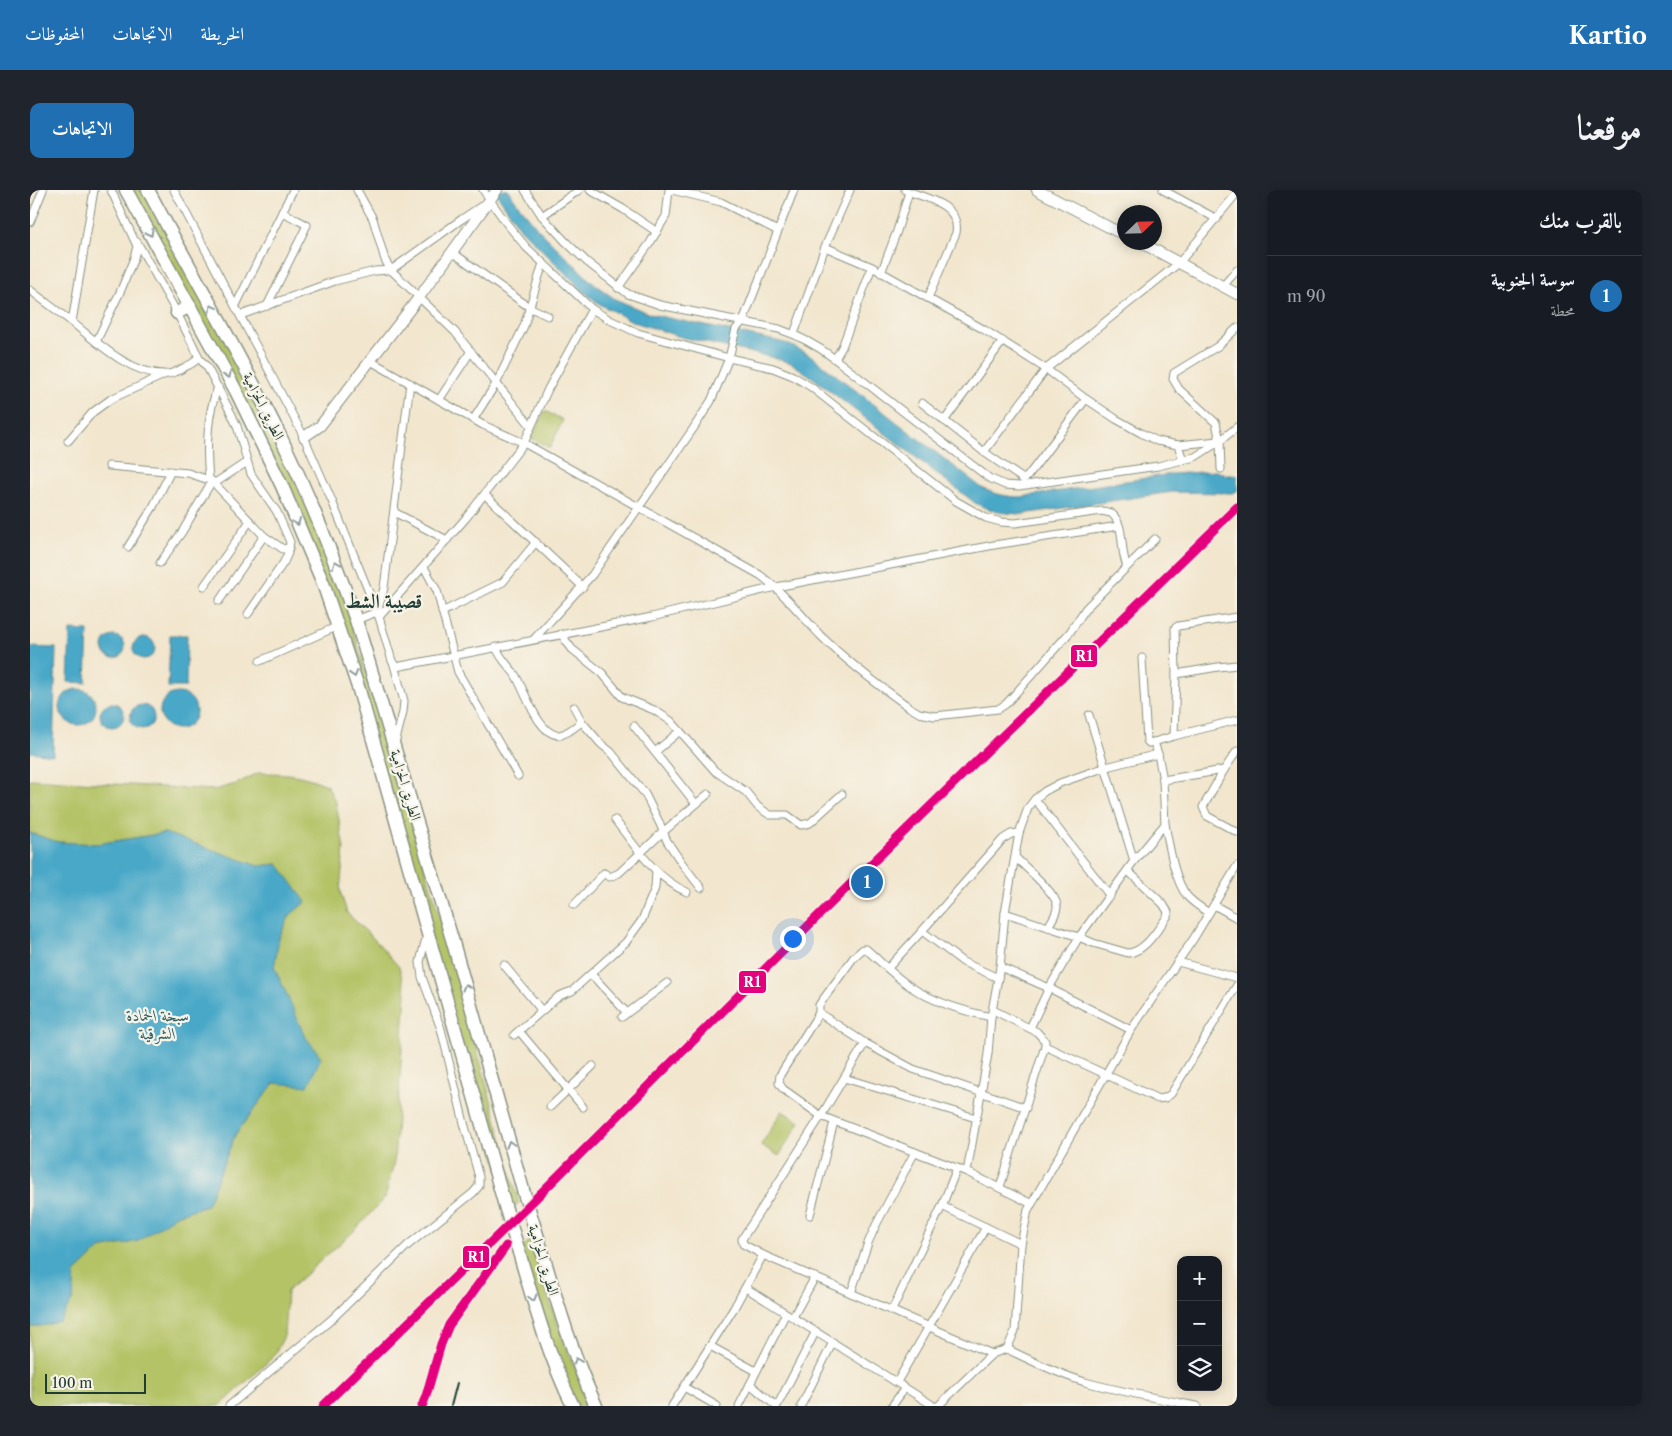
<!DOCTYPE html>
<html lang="ar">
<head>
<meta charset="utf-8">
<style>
  body { margin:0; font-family:"Libre Caslon Text",Amiri,serif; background:#20242c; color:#f1f3f6; direction:rtl }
  .controls { position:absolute; right:15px; bottom:15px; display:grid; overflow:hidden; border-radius:10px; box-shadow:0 2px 12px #0003 }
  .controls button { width:45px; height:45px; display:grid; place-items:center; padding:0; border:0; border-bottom:1px solid #363941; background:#171b24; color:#f1f3f6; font:25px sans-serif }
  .compass { position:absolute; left:1087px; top:15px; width:45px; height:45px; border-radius:50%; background:#171b24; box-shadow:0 2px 12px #0003; rotate:67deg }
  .scale { position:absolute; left:15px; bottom:12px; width:101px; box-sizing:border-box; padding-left:5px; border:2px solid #1f3d34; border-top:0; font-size:14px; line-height:18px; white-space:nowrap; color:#1f3d34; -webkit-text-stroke:4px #f7f3e8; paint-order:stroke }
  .you { position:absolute; left:762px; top:748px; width:18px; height:18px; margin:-12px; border:4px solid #fff; border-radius:50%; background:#1a73e8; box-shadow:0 0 0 8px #1a73e833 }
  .badge { display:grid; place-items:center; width:32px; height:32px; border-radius:50%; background:#1f6fb2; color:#fff; font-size:16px; font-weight:700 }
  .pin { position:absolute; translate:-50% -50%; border:2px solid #fff; box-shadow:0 1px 5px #0006 }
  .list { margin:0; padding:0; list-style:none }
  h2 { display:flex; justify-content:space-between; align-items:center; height:65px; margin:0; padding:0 20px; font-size:21px }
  h2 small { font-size:16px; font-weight:400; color:#9ea1a6 }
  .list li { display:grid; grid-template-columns:32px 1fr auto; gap:15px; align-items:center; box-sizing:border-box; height:80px; padding:0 20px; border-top:1px solid #363941 }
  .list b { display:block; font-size:19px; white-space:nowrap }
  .list p { margin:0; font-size:16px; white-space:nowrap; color:#9ea1a6 }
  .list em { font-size:16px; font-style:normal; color:#9ea1a6 }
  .icon { flex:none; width:28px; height:28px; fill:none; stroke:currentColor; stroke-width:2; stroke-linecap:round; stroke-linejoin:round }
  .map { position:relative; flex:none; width:1207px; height:1216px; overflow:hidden; direction:ltr; border-radius:10px }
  header { display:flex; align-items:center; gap:30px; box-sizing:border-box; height:70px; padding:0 25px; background:#1f6fb2; color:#fff }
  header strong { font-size:24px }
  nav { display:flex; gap:28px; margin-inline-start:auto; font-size:18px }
  .intro { display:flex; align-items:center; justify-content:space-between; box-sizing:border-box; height:120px; padding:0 30px }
  h1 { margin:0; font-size:35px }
  .button { padding:12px 22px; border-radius:10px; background:#1f6fb2; color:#fff; font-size:18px; font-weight:700 }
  main { display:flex; gap:30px; padding:0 30px }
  aside { flex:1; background:#171b24; border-radius:10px; box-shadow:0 2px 12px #0003 }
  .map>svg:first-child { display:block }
  .green { fill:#b4c366; stroke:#6a804d }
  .water { fill:#49a8c8; stroke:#34727e }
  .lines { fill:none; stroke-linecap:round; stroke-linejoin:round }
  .street-casing { stroke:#889281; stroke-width:9 }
  .secondary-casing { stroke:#889281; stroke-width:12 }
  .highway-casing { stroke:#889281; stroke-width:15 }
  .street { stroke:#fff; stroke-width:7 }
  .secondary { stroke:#fff; stroke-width:10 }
  .highway { stroke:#fff; stroke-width:12 }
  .rail { stroke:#1f3d34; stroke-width:2 }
  .highway-bridge-casing { stroke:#889281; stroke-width:15; stroke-linecap:butt }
  .highway-bridge { stroke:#fff; stroke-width:12 }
  .rail-1-casing { stroke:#f7f3e8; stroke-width:12 }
  .rail-1 { stroke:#e5007d; stroke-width:9 }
  .oneway { stroke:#8f9e9a }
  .labels { text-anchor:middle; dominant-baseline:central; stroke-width:4.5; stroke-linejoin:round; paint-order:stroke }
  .street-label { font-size:15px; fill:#1f3d34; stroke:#f7f3e8 }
  .water-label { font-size:16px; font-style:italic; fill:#2c5d60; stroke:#f7f3e8 }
  .district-label { font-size:20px; font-weight:bold; fill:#1f3d34; stroke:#f7f3e8 }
  .line-badge { stroke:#f7f3e8; stroke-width:2 }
  .badge-label { font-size:14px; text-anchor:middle; font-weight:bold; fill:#fff }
</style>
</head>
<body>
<header>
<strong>Kartio</strong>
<nav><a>الخريطة</a><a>الاتجاهات</a><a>المحفوظات</a></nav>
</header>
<div class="intro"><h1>موقعنا</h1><a class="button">الاتجاهات</a></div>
<main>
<aside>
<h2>بالقرب منك<small></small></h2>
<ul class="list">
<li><span class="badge">1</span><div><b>سوسة الجنوبية</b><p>محطة</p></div><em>90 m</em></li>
</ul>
</aside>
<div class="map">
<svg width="1207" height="1216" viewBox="0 0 1207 1216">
  <rect width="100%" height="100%" fill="#f7f3e8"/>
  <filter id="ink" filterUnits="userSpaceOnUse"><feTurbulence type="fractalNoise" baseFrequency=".02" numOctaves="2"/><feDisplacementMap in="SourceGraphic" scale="10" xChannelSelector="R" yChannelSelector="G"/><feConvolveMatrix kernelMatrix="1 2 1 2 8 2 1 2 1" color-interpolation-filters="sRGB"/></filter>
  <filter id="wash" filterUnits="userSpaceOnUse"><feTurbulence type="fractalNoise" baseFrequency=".0096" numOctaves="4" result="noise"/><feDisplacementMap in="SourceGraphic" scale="20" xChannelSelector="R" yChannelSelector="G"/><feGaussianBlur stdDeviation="1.12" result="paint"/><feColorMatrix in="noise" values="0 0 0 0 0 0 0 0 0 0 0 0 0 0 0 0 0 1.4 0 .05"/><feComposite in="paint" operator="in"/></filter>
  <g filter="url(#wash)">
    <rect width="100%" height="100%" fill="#f2e6ce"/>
    <g class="green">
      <path d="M102 0H116L251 256 309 393 419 757 489 1013 480 1018 298 398Z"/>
      <path d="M515 221 533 230 520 258 501 248Z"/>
      <path d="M228 583C256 583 271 584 297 595L306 613 314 659 310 701 317 723 346 751 369 777 376 803 364 972 355 1008 324 1041 257 1101 254 1146 244 1166 190 1216H0V1137L17 1135 43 1109 45 1083 70 1059 108 1051 146 1025 177 1015 205 945 244 893 291 867 274 845 261 814 244 777 249 748 260 725 248 674 228 676 135 643 67 654 28 652 0 643V589L184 600 206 594Z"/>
      <path d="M752 921 770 932 749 966 731 955Z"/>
      <path d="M502 1049 516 1101 534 1152 561 1216H547L521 1155 492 1057Z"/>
    </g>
    <g class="water">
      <path d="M464 0H478L491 18 508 39 563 93 585 109 620 124 756 153 780 165 793 175 952 298C964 304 977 307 991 307L1142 284 1186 281 1198 285H1207V301L1202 303 1142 302 993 324C977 324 960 321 945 313L782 187 761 173 745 168 651 147 604 132 571 115 554 102 491 39Z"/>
      <path d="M40 440 58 441 56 493 38 492Z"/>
      <path d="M140 445H157L156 497H138Z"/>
      <circle cx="84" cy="457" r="11"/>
      <circle cx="114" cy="458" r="11"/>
      <path d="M0 457 26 458 23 565 0 562Z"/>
      <circle cx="48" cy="517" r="18"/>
      <circle cx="148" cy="521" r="18"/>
      <circle cx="82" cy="525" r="12"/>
      <circle cx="112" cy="527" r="12"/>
      <path d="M0 643 28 652 67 654 135 643 228 676 248 674 276 712 260 725 249 747 244 777 261 814 274 845 291 867 278 896 244 893 205 945 177 1015 146 1025 108 1051 70 1059 45 1083 43 1109 30 1131 17 1135 0 1137Z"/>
    </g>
  </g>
  <g filter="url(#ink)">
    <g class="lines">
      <defs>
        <g id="street">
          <path d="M144 0 274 247 302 311 349 427 362 471 366 477 622 427 746 397 964 355 1089 336"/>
          <path d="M327 0 343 29 355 70 361 80 425 142 501 236"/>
          <path d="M453 0 477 34 496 57 562 119 580 130 608 143 699 168 743 178 763 186 781 197 926 311 956 328 971 332 985 333 1072 321 1081 323C1096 335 1089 360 1097 376"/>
          <path d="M495 0 512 26 535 51 557 72 598 104 630 115 749 139C770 146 788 156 805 169L959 288 975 295 989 296 1128 276 1165 267 1190 251"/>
          <path d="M560 0 593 19 627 42"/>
          <path d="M642 0 691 12 748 41"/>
          <path d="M875 0C895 8 931 14 926 43L898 108"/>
          <path d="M1133 0 1187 29"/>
          <path d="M512 26 549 0"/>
          <path d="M0 32 13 0"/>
          <path d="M795 57 842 77 953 139 1016 179 1056 209 1086 229 1111 243 1127 251 1148 255 1188 251"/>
          <path d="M422 62 499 117 518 126"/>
          <path d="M851 83 867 41 879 2"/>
          <path d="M1192 97 1207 80"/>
          <path d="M588 98 620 53 636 26 639 0"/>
          <path d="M0 100C14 111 29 122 43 133 68 153 99 183 133 184 141 185 148 181 155 177 161 174 167 172 168 165L147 123 107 52"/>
          <path d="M206 115 263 0"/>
          <path d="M237 116 277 35 252 22"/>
          <path d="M211 125 305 91 345 81 361 80 432 29 453 15"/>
          <path d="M42 132 64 0"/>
          <path d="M1207 138 1188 156 1144 183 1143 189 1149 199 1186 233 1190 251 1207 237"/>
          <path d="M764 144 795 57 820 0"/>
          <path d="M66 152 91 100 104 68 107 56 81 0"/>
          <path d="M805 169 812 157 842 77"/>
          <path d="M339 170 453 235 494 253 730 385C753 402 770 424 790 445 817 472 848 495 879 517L889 523 905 526 968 519 976 514 1040 442 1056 418 1125 349"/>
          <path d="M409 210 441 161"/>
          <path d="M892 213 954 262 993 289 997 287 1056 209"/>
          <path d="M443 230 467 192 494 136 513 73"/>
          <path d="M914 231 973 151"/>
          <path d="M38 251 63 222 81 209 134 185"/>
          <path d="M1190 251 1191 279"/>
          <path d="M1148 255 1153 270"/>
          <path d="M954 262 1016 179 1149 73 1207 3"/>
          <path d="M79 276 158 283 182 291 234 346 253 359 259 358 260 352 247 322 221 284 207 236 201 223 177 177 168 167"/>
          <path d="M179 289C176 258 176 226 188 197"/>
          <path d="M185 293 217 272"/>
          <path d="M455 305 553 397"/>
          <path d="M364 322 417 350"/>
          <path d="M98 357 123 317 141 281"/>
          <path d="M130 373 152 342 182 291"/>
          <path d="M394 377 407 401 428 482 488 586"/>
          <path d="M174 396 220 331"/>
          <path d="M189 411 234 346"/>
          <path d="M412 422 473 392 506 352"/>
          <path d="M218 424 254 372 258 363 257 359"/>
          <path d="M349 427 436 328 494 253 518 199 562 119"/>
          <path d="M326 430 347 422 354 398 380 193"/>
          <path d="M531 444 542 459 572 483 592 507 624 520 641 531 685 581 716 602 728 617 740 625H757L771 635 780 633 812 604"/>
          <path d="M504 449 562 385 663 239 681 211 699 168 706 139 713 131 764 0"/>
          <path d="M466 457C470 468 477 474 484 483 494 497 507 544 528 545 537 545 545 536 552 532"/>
          <path d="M1112 468 1117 551 1119 553 1124 552"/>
          <path d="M230 471 308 436"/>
          <path d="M364 475 374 511 373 522 365 554"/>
          <path d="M1146 484 1188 477 1207 475"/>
          <path d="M544 517 552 532 571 554 581 562 615 604 630 634 637 651 651 672 671 698"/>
          <path d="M1059 525 1104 671"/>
          <path d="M604 536 666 614"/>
          <path d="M1144 546 1146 484 1145 438 1148 436 1207 427"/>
          <path d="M1207 561 1194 580 1173 617 1177 626 1207 642"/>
          <path d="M625 562 650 541"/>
          <path d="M1133 590 1194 580"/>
          <path d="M1005 609 1080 706"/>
          <path d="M585 630C606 657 625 688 657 702"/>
          <path d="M1135 634C1139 654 1144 690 1157 706 1163 713 1171 718 1179 723"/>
          <path d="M986 668C995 677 1026 703 1027 715 1028 723 1021 731 1018 737"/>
          <path d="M544 715 574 683 580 687 589 683 633 642 678 604"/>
          <path d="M1184 715 1207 728"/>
          <path d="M975 723 1049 747 1104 671 1135 634 1133 590 1128 564"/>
          <path d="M892 741 973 649 981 644 989 643"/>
          <path d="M1148 772 1207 788"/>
          <path d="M474 775 512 821"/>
          <path d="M970 777 1019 798 1101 840"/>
          <path d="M858 778 892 741 933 772 968 788"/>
          <path d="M561 784 597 823"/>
          <path d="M963 820 1007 842 1015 851V856L1128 909 1135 908 1141 904 1207 795"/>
          <path d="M789 823 835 853 883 879 996 918"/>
          <path d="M592 827 637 793"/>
          <path d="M961 827C933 821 905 813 881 797 865 787 851 772 836 759H833L824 767 789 815V823L750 885 749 893 753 899 791 926 937 982 1002 1014"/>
          <path d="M1000 838 1019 798 1049 747 1063 753 1098 763C1115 762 1127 740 1137 727L1138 722 1133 714 1098 681"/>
          <path d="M489 841 553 917"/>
          <path d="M484 845 529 806 542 801 596 752 612 730 625 698 626 681"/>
          <path d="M835 853 791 926 712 1049 713 1054 733 1065 962 1164"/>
          <path d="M814 888 946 928"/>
          <path d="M520 917 563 876"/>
          <path d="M937 982 958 864 961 827 970 777 975 723 989 643 998 618 1005 609 1015 601 1030 593 1076 577 1128 564 1124 552 1144 546 1207 530"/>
          <path d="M970 997 1015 856"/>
          <path d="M912 1016 991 1054"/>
          <path d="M780 1025 804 932"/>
          <path d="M716 1098 904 1216"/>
          <path d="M821 1103 838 1053 846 1035 885 962"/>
          <path d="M862 1120 912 1016 927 978"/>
          <path d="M763 1127 785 1087"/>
          <path d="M680 1156 726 1181"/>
          <path d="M977 1159C1002 1171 1028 1184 1055 1192 1092 1202 1130 1209 1167 1216"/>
          <path d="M867 1192 956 1037"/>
          <path d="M720 1194 746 1216"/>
          <path d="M654 1197 687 1216"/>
          <path d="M199 1216 302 1129 378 1055 443 1003 449 996V987L434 933 411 839 392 787 390 772 395 752 399 750"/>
          <path d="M642 1216 704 1118 733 1065"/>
          <path d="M709 1216 756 1123"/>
          <path d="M747 1216 786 1141"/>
          <path d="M771 1216 803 1152"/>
          <path d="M862 1216 875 1198"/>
          <path d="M908 1216 962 1164 977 1159 985 1141 991 1054 998 1020 1101 840 1164 748 1207 676"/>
        </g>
        <g id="secondary">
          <path d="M1007 0 1094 45"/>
          <path d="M1110 52 1207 104"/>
          <path d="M274 247 290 236 390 106 467 0"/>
        </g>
        <g id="highway">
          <path d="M96 0 206 201 252 296 293 393 329 500 475 1016"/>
          <path d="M118 0C162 83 210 164 251 248 280 307 304 368 326 430L422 749 493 1000"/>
          <path d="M147 123 160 116"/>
          <path d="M508 1048C525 1105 541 1162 566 1216"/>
          <path d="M489 1062C504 1114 519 1167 543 1216"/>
        </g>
      </defs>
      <use href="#street" class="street-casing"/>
      <use href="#secondary" class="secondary-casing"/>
      <use href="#highway" class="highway-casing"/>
      <use href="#street" class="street"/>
      <use href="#secondary" class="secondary"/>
      <use href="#highway" class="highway"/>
      <g class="rail">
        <path d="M293 1216 505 1009 796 718 1207 317"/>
        <path d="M392 1216C403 1190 405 1159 419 1135 435 1107 457 1081 476 1056"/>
        <path d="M421 1216 427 1193"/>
      </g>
      <defs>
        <g id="highway-bridge">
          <path d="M493 1000 508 1048"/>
          <path d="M475 1016 489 1062"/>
        </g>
      </defs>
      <use href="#highway-bridge" class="highway-bridge-casing"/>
      <use href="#highway-bridge" class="highway-bridge"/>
      <defs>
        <g id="rail-1">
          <path d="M293 1216 505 1009 796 718 1207 317"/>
          <path d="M392 1216 396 1206 411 1154 419 1135 476 1056"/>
        </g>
      </defs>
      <use href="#rail-1" class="rail-1-casing"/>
      <use href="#rail-1" class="rail-1"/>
    </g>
    <defs><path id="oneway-chevron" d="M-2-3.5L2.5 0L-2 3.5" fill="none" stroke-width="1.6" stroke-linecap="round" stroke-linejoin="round" transform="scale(1.25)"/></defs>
    <g class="oneway">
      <use href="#oneway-chevron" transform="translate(120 43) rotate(61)"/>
      <use href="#oneway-chevron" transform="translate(182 118) rotate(-119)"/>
      <use href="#oneway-chevron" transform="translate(198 185) rotate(63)"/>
      <use href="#oneway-chevron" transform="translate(267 332) rotate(67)"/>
      <use href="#oneway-chevron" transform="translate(306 374) rotate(-112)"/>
      <use href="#oneway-chevron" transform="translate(324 484) rotate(73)"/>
      <use href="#oneway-chevron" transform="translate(436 797) rotate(-106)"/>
      <use href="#oneway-chevron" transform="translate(480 954) rotate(-106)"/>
      <use href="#oneway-chevron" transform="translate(503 1108) rotate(74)"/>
      <use href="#oneway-chevron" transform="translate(547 1171) rotate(-109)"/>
    </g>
  </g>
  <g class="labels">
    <g class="street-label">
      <text transform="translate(234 216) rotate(63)">الطريق الحزامية</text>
      <text transform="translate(376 595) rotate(73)">الطريق الحزامية</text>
      <text transform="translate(514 1070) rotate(73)">الطريق الحزامية</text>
    </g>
    <g class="water-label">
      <text x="128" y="825">سبخة الحمادة<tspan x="128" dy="18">الشرقية</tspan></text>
    </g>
    <g class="district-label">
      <text x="354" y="411">قصيبة الشط</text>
    </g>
  </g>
  <g class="line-badge">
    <rect x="1040" y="454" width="28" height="24" rx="5" fill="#e5007d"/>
    <rect x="708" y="780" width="29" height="24" rx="5" fill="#e5007d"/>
    <rect x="432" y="1055" width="28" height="24" rx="5" fill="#e5007d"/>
  </g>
  <g class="badge-label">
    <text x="1054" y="471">R1</text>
    <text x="722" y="797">R1</text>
    <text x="446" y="1072">R1</text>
  </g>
</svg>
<div class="controls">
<button>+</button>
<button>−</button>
<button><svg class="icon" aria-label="layers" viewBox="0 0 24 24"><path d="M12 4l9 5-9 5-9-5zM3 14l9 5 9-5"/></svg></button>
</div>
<svg class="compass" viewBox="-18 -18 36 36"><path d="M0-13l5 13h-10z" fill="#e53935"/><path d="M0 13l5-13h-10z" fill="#9ea1a6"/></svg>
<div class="scale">100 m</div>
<div class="you"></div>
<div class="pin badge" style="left:837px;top:692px">1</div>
</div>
</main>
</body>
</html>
